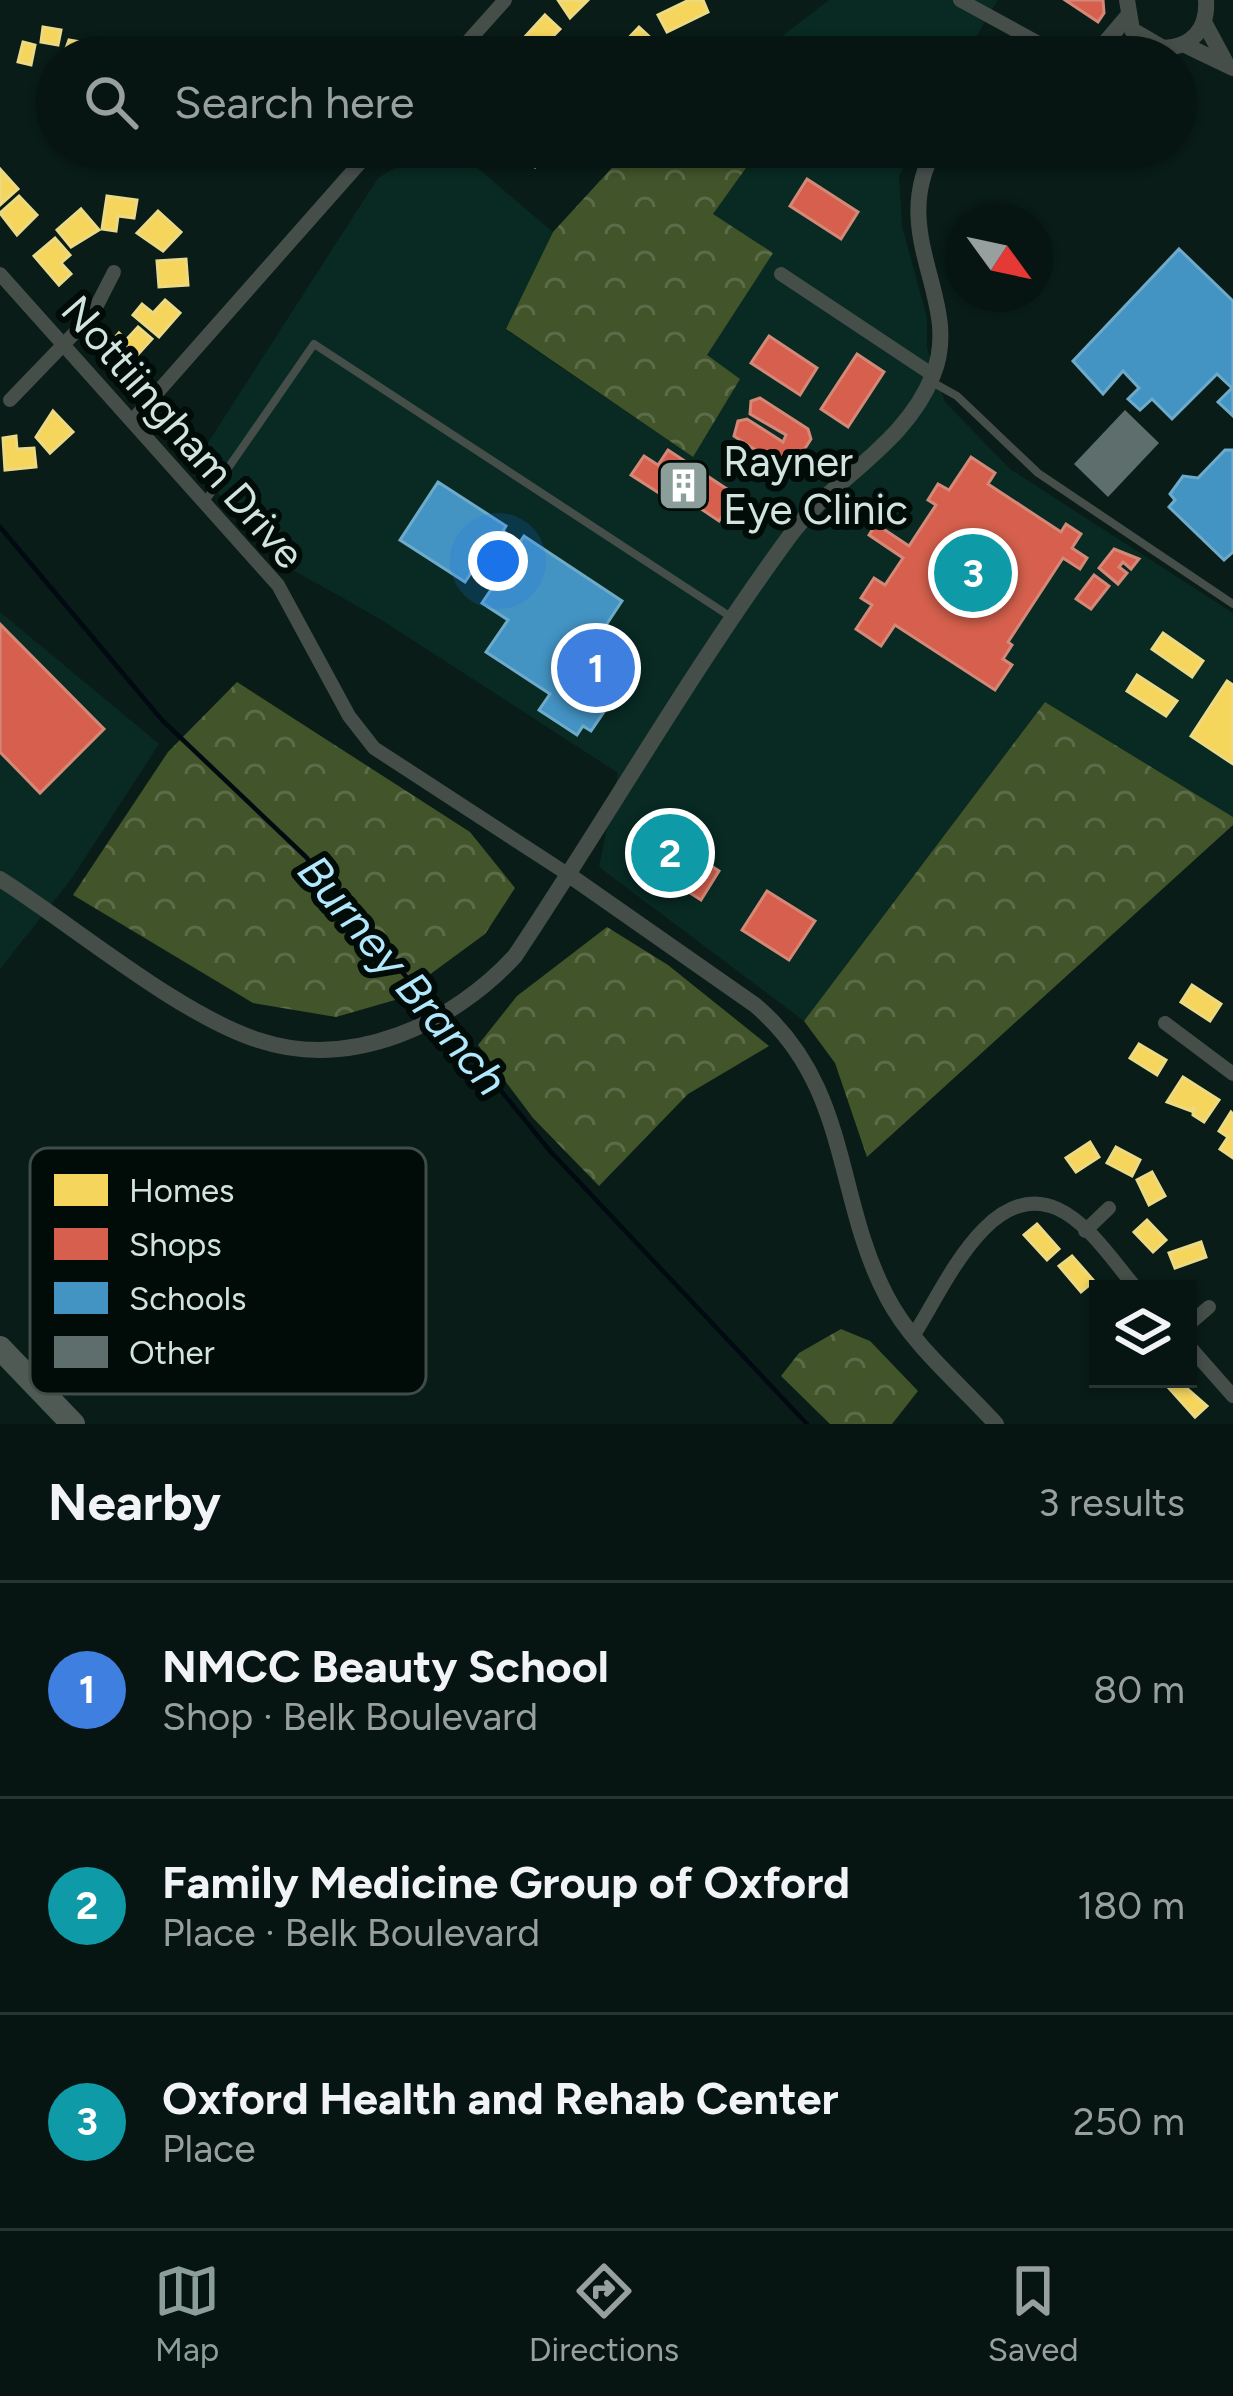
<!DOCTYPE html>
<html lang="en">
<head>
<meta charset="utf-8">
<style>
  body { margin:0; font-family:Figtree,sans-serif; background:#152220; color:#f1f3f6 }
  .controls { position:absolute; right:36px; bottom:36px; display:grid; overflow:hidden; border-radius:0px; box-shadow:0 3px 9px #0004 }
  .controls button { width:108px; height:108px; display:grid; place-items:center; padding:0; border:0; border-bottom:3px solid #283432; background:#071512; color:#f1f3f6; font:60px sans-serif }
  .compass { position:absolute; left:945px; top:204px; width:108px; height:108px; border-radius:50%; background:#071512; box-shadow:0 3px 9px #0004; rotate:123deg }
  .you { position:absolute; left:498px; top:561px; width:42px; height:42px; margin:-30px; border:9px solid #fff; border-radius:50%; background:#1a73e8; box-shadow:0 0 0 18px #1a73e833 }
  .badge { display:grid; place-items:center; width:78px; height:78px; border-radius:50%; background:#8b9e99; color:#fff; font-size:39px; font-weight:700 }
  .pin { position:absolute; translate:-50% -50%; border:6px solid #fff; box-shadow:0 3px 12px #0006 }
  .list { margin:0; padding:0; list-style:none }
  h2 { display:flex; justify-content:space-between; align-items:center; height:156px; margin:0; padding:0 48px; font-size:51px }
  h2 small { font-size:39px; font-weight:400; color:#989f9f }
  .list li { display:grid; grid-template-columns:78px 1fr auto; gap:36px; align-items:center; box-sizing:border-box; height:216px; padding:0 48px; border-top:3px solid #283432 }
  .list b { display:block; font-size:45px; white-space:nowrap }
  .list p { margin:0; font-size:39px; white-space:nowrap; color:#989f9f }
  .list em { font-size:39px; font-style:normal; color:#989f9f }
  .icon { flex:none; width:66px; height:66px; fill:none; stroke:currentColor; stroke-width:2; stroke-linecap:round; stroke-linejoin:round }
  .map { position:relative; flex:none; width:1233px; height:1424px; overflow:hidden }
  .search { position:absolute; background:#071512; box-shadow:0 3px 9px #0004; left:36px; right:36px; top:36px; height:132px; display:flex; align-items:center; gap:30px; box-sizing:border-box; padding:0 42px; border-radius:66px; color:#989f9f; font-size:45px }
  .sheet { height:804px; background:#071512 }
  nav { display:flex; justify-content:space-around; align-items:center; box-sizing:border-box; height:168px; border-top:3px solid #283432; background:#071512; font-size:33px; color:#989f9f }
  nav a { display:grid; justify-items:center; gap:6px }
  nav .on { color:#8b9e99 }
  .map>svg:first-child { display:block }
  .built { fill:#082a22 }
  .forest { fill:url(#forest-crowns) }
  .homes { fill:#f6d55c; stroke:#ebda83; stroke-width:3 }
  .shops { fill:#d6604d; stroke:#d48878; stroke-width:3 }
  .schools { fill:#4393c3; stroke:#6eabcb; stroke-width:3 }
  .lines { fill:none; stroke-linecap:round; stroke-linejoin:round }
  .stream { stroke:#010a10; stroke-width:4.5 }
  .building { fill:#5e6e6d }
  .service { stroke:#464e4a; stroke-width:8 }
  .minor { stroke:#464e4a; stroke-width:14 }
  .tertiary { stroke:#464e4a; stroke-width:16 }
  .trunk { stroke:#4e5a53; stroke-width:24 }
  .labels { text-anchor:middle; dominant-baseline:central; stroke-width:12; stroke-linejoin:round; paint-order:stroke }
  .street-label { font-size:42px; fill:#d1e4de; stroke:#010b08 }
  .poi-label { font-size:42px; fill:#d1e4de; stroke:#010b08; text-anchor:start }
  .water-label { font-size:45px; font-style:italic; fill:#b2e8fd; stroke:#010b08 }
  .key { fill:#010b08; stroke:#3f4c48; stroke-width:3 }
  .key-label { font-size:33px; fill:#d1e4de }
</style>
</head>
<body>
<div class="map">
<svg width="1233" height="1424" viewBox="0 0 1233 1424">
  <defs>
    <pattern id="forest-crowns" width="20" height="18" patternUnits="userSpaceOnUse" patternTransform="scale(3)"><rect width="20" height="18" fill="#42542a"/><path d="M2 6a3 3 0 1 1 6 0M12 15a3 3 0 1 1 6 0" fill="none" stroke="#5c6c48"/></pattern>
  </defs>
  <rect width="100%" height="100%" fill="#091c18"/>
  <g class="built">
    <path d="M829 0H998L964 57H755Z"/>
    <path d="M429 147 459 152 553 232 506 330 693 457 706 355 772 253 712 215 761 147H914L899 176 902 226 927 318V348L945 402 1010 469 1233 613V817L1045 702 804 1021 599 867 618 773 380 619 284 565 193 466 378 178Z"/>
    <path d="M0 612 159 744 72 878 0 969Z"/>
  </g>
  <g class="forest">
    <path d="M631 147H761L713 214 773 253 707 355 740 379 693 457 506 329 553 232Z"/>
    <path d="M237 682 470 832 515 888 485 934 395 1000 336 1017 253 1003 73 895 168 752Z"/>
    <path d="M1045 702 1233 817V825L867 1157 835 1063 804 1021Z"/>
    <path d="M607 927 668 965 769 1046 688 1094 599 1186 533 1118 478 1045 517 996Z"/>
    <path d="M841 1329 870 1341 918 1391 892 1424H830L781 1376 799 1353Z"/>
  </g>
  <g class="homes">
    <path d="M558 0H588L570 18Z"/>
    <path d="M689 0H703L708 12 667 32 658 15Z"/>
    <path d="M545 15 560 29 533 57H517L511 52Z"/>
    <path d="M43 27 61 30 58 45 41 42Z"/>
    <path d="M639 27 654 41 637 57 623 44Z"/>
    <path d="M69 40 87 43V57H63Z"/>
    <path d="M23 42 35 45 31 65 18 62Z"/>
    <path d="M525 147H555L535 167 520 153Z"/>
    <path d="M0 169 18 189 0 205Z"/>
    <path d="M19 196 37 215 17 235 0 213Z"/>
    <path d="M107 196 137 200 134 218 118 216 116 231 102 229Z"/>
    <path d="M81 209 99 230 71 247 57 230Z"/>
    <path d="M158 211 181 232 163 251 137 233Z"/>
    <path d="M55 238 70 255 61 263 71 274 59 285 34 256Z"/>
    <path d="M186 259 188 285 159 287 157 261Z"/>
    <path d="M165 300 180 313 159 337 133 315 142 304 153 313Z"/>
    <path d="M138 327 152 339 131 362 110 343 119 333 126 340Z"/>
    <path d="M53 411 73 432 50 453 36 437Z"/>
    <path d="M16 436 17 449 34 448 36 467 5 470 3 438Z"/>
    <path d="M1163 633 1203 661 1192 677 1152 649Z"/>
    <path d="M1137 675 1177 701 1166 716 1127 691Z"/>
    <path d="M1227 681 1233 685V764L1191 736Z"/>
    <path d="M1192 985 1221 1004 1210 1021 1181 1002Z"/>
    <path d="M1139 1044 1166 1060 1157 1075 1130 1058Z"/>
    <path d="M1183 1077 1219 1100 1204 1122 1193 1115 1194 1106 1191 1111 1167 1102Z"/>
    <path d="M1231 1112 1233 1114V1158L1220 1149 1228 1137 1219 1131Z"/>
    <path d="M1090 1142 1099 1157 1076 1172 1066 1158Z"/>
    <path d="M1116 1147 1140 1160 1132 1176 1107 1163Z"/>
    <path d="M1152 1172 1165 1196 1149 1205 1137 1180Z"/>
    <path d="M1147 1220 1166 1240 1153 1252 1134 1232Z"/>
    <path d="M1037 1224 1059 1249 1047 1260 1024 1235Z"/>
    <path d="M1201 1242 1206 1257 1175 1268 1169 1253Z"/>
    <path d="M1072 1256 1094 1281 1081 1292 1059 1266Z"/>
    <path d="M1176 1379 1207 1406 1195 1417 1168 1387Z"/>
  </g>
  <g class="shops">
    <path d="M1065 0H1103L1104 13 1098 22Z"/>
    <path d="M807 179 858 212 841 239 790 206Z"/>
    <path d="M769 336 817 368 800 395 751 363Z"/>
    <path d="M857 354 884 372 848 427 821 409Z"/>
    <path d="M760 398 808 429 811 439 793 467 785 469 734 436 738 421 747 419 783 442 786 435 750 414 751 401Z"/>
    <path d="M668 450 736 495 719 521 682 496 676 504 631 475 644 456 658 465Z"/>
    <path d="M971 457 995 473 988 484 1061 532 1066 524 1081 534 1072 548 1087 558 1080 569 1063 558 1008 642 1012 645 1003 659 1012 665 995 690 895 625 881 646 856 629 872 605 861 598 874 578 885 585 903 558 869 535 876 524 909 546 936 505 928 500 938 484 949 490Z"/>
    <path d="M1114 549 1139 559 1131 569 1123 562 1119 567 1127 573 1118 584 1099 568Z"/>
    <path d="M1094 575 1109 586 1091 609 1076 599Z"/>
    <path d="M0 624 104 729 40 793 0 752Z"/>
    <path d="M668 823 683 832 676 843 719 871 701 900 643 863Z"/>
    <path d="M767 891 815 921 789 960 742 930Z"/>
  </g>
  <g class="schools">
    <path d="M1179 249 1233 301V416L1218 402 1232 388 1217 374 1172 419 1152 399 1140 410 1128 399 1139 388 1123 371 1103 394 1073 361Z"/>
    <path d="M1225 450H1233V552L1224 560 1169 507 1175 500 1170 494 1183 476 1198 478Z"/>
    <path d="M438 482 506 526 503 531 520 542 524 536 622 601 577 669 609 691 601 702 608 706 591 731 583 726 577 735 539 710 550 694 486 652 508 620 482 603 507 566 485 552 465 582 400 540Z"/>
  </g>
  <g class="lines">
    <g class="stream">
      <path d="M0 527 162 720 306 857 434 1010"/>
      <path d="M442 1018 550 1151 807 1424"/>
    </g>
  </g>
  <path class="building" d="M1125 410 1159 443 1108 497 1074 464Z"/>
  <g class="lines">
    <g class="service">
      <path d="M932 382 957 396 1038 473 1233 604"/>
      <path d="M206 500 314 344 734 619"/>
    </g>
    <g class="minor">
      <path d="M960 0 1042 45 1052 57"/>
      <path d="M454 57 505 0"/>
      <path d="M0 274 278 585 349 716 374 748 569 875"/>
      <path d="M781 274 933 375"/>
      <path d="M10 400 92 315 114 272"/>
      <path d="M132 421 374 147"/>
      <path d="M1165 1023 1233 1074"/>
      <path d="M1085 1231 1109 1208"/>
      <path d="M1188 1325 1209 1307"/>
      <path d="M915 1333C944 1288 990 1178 1058 1209 1089 1223 1115 1264 1137 1289"/>
      <path d="M1188 1345 1233 1396"/>
    </g>
    <g class="tertiary">
      <path d="M1127 0 1132 30 1163 48C1192 47 1208 29 1206 0"/>
      <path d="M1204 22 1225 61"/>
      <path d="M1183 44 1233 68"/>
      <path d="M1093 57 1127 17"/>
      <path d="M1127 57 1153 46"/>
      <path d="M569 875 755 1005C851 1086 834 1197 887 1297 911 1344 961 1385 996 1424"/>
      <path d="M0 879C74 926 178 1014 258 1040 351 1071 453 1024 515 956 607 818 691 671 789 537 832 478 905 446 933 375 964 300 885 234 936 147"/>
    </g>
    <path class="trunk" d="M0 1348 73 1424"/>
  </g>
  <defs>
    <symbol id="building-square" viewBox="-11 -11 22 22"><rect x="-9" y="-9" width="18" height="18" rx="4" fill="#8b9e99" stroke="#010b08"/><path d="M-4-6H4V6H1V3H-1V6H-4ZM-2.5-4.3h1.7v1.8h-1.7ZM.8-4.3h1.7v1.8H.8ZM-2.5-1h1.7V.8h-1.7ZM.8-1h1.7V.8H.8Z" fill="#fff"/></symbol>
  </defs>
  <g fill-rule="evenodd">
    <use href="#building-square" x="654" y="456" width="59" height="59"/>
  </g>
  <g class="labels">
    <g class="street-label">
      <text transform="translate(183 432) rotate(49)">Nottiingham Drive</text>
    </g>
    <g class="poi-label">
      <text x="723" y="461">Rayner<tspan x="723" dy="48">Eye Clinic</tspan></text>
    </g>
    <g class="water-label">
      <text transform="translate(403 975) rotate(50)">Burney Branch</text>
    </g>
  </g>
  <rect x="30" y="1148" width="396" height="246" rx="18" class="key"/>
  <rect x="54" y="1174" width="54" height="32" fill="#f6d55c"/>
  <rect x="54" y="1228" width="54" height="32" fill="#d6604d"/>
  <rect x="54" y="1282" width="54" height="32" fill="#4393c3"/>
  <rect x="54" y="1336" width="54" height="32" fill="#5e6e6d"/>
  <g class="key-label">
    <text x="129" y="1202">Homes</text>
    <text x="129" y="1256">Shops</text>
    <text x="129" y="1310">Schools</text>
    <text x="129" y="1364">Other</text>
  </g>
</svg>
<div class="controls">
<button><svg class="icon" aria-label="layers" viewBox="0 0 24 24"><path d="M12 4l9 5-9 5-9-5zM3 14l9 5 9-5"/></svg></button>
</div>
<svg class="compass" viewBox="-18 -18 36 36"><path d="M0-13l5 13h-10z" fill="#e53935"/><path d="M0 13l5-13h-10z" fill="#989f9f"/></svg>
<div class="you"></div>
<div class="pin badge" style="left:596px;top:668px;background:#3f7fe0">1</div>
<div class="pin badge" style="left:670px;top:853px;background:#0f9aa8">2</div>
<div class="pin badge" style="left:973px;top:573px;background:#0f9aa8">3</div>
<div class="search"><svg class="icon" aria-label="search" viewBox="0 0 24 24"><circle cx="10" cy="10" r="6"/><path d="M15 15l6 6"/></svg>Search here</div>
</div>
<section class="sheet">
<h2>Nearby<small>3 results</small></h2>
<ul class="list">
<li><span class="badge" style="background:#3f7fe0">1</span><div><b>NMCC Beauty School</b><p>Shop · Belk Boulevard</p></div><em>80 m</em></li>
<li><span class="badge" style="background:#0f9aa8">2</span><div><b>Family Medicine Group of Oxford</b><p>Place · Belk Boulevard</p></div><em>180 m</em></li>
<li><span class="badge" style="background:#0f9aa8">3</span><div><b>Oxford Health and Rehab Center</b><p>Place</p></div><em>250 m</em></li>
</ul>
</section>
<nav>
<a class="on"><svg class="icon" aria-label="map" viewBox="0 0 24 24"><path d="M3 6l6-2 6 2 6-2v14l-6 2-6-2-6 2zM9 4v14M15 6v14"/></svg>Map</a>
<a><svg class="icon" aria-label="directions" viewBox="0 0 24 24"><path d="M12 3l9 9-9 9-9-9zM9 14v-3h6M13 9l2 2-2 2"/></svg>Directions</a>
<a><svg class="icon" aria-label="saved" viewBox="0 0 24 24"><path d="M7 4h10v16l-5-4-5 4z"/></svg>Saved</a>
</nav>
</body>
</html>
